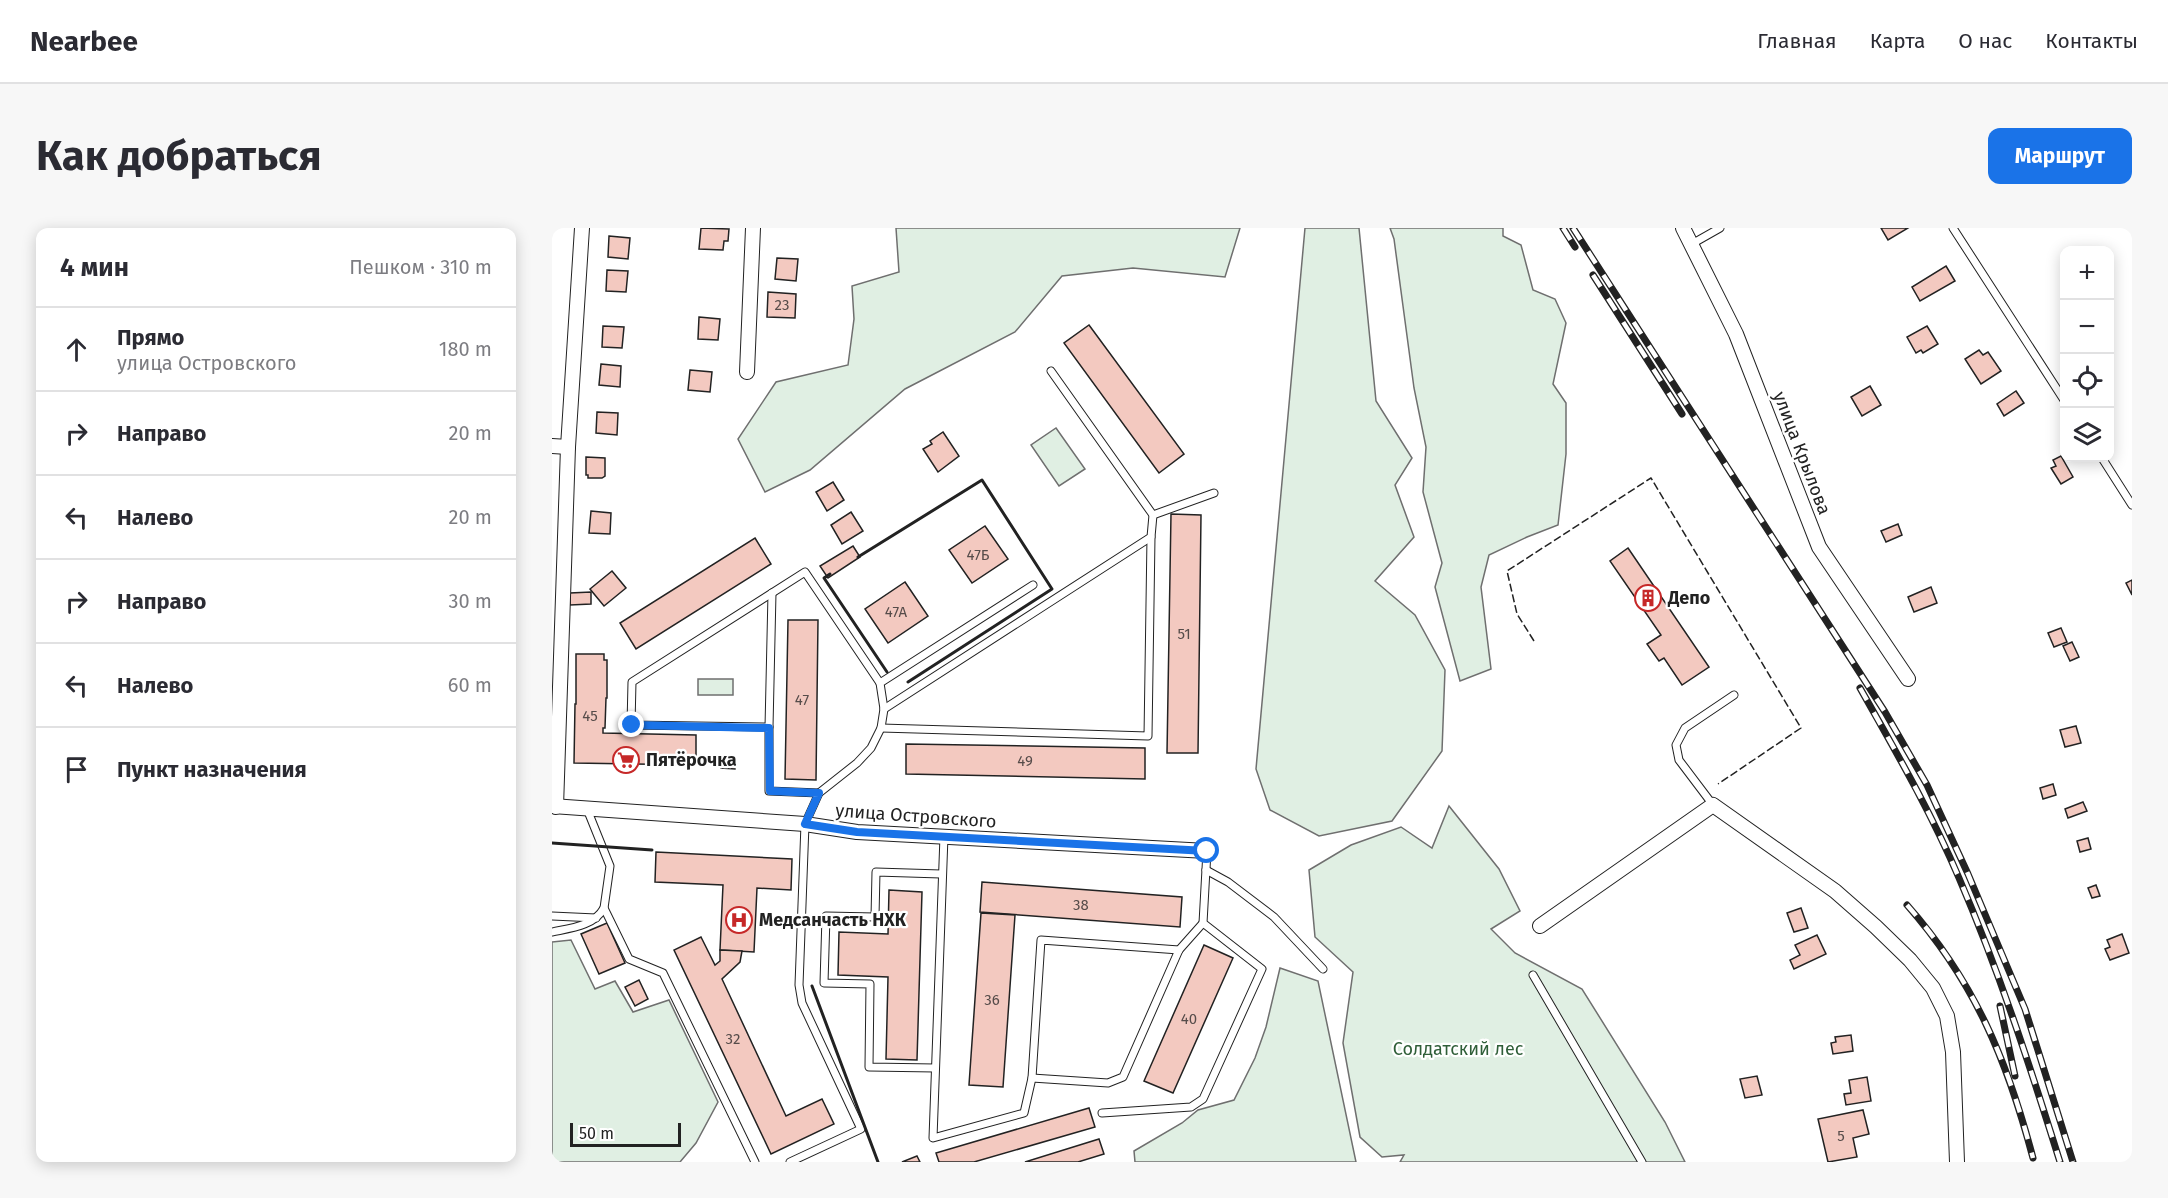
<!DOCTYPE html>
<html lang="ru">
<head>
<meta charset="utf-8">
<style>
  body { margin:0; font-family:"Fira Sans",sans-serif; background:#f7f7f7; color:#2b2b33 }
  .controls { position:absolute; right:18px; top:18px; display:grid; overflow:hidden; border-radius:12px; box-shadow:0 3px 15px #0003 }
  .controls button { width:54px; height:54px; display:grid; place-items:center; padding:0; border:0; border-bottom:2px solid #e1e1e2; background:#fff; color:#2b2b33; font:30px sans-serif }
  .scale { position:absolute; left:18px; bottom:15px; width:111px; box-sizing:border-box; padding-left:6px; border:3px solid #222; border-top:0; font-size:16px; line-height:21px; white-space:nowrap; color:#222; -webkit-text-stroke:4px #fff; paint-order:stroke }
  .stop { position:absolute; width:18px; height:18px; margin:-14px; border:4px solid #1a73e8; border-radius:50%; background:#fff }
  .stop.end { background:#1a73e8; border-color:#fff; box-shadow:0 2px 6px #0008 }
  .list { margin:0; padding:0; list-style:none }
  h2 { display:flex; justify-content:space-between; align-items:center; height:78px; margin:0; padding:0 24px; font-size:26px }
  h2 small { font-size:20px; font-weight:400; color:#7c7c81 }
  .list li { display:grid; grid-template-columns:39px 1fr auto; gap:18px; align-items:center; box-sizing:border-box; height:84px; padding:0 24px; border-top:2px solid #e1e1e2 }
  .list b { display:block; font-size:22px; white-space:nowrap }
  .list p { margin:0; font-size:20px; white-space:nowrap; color:#7c7c81 }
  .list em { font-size:20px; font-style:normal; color:#7c7c81 }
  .icon { flex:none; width:33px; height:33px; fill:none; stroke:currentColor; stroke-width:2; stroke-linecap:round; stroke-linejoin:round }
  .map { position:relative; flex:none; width:1580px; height:934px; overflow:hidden; border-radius:12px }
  header { display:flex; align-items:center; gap:36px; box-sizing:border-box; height:84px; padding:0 30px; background:#fff; border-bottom:2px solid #e1e1e2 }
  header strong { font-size:28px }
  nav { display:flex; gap:33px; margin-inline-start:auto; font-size:21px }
  .intro { display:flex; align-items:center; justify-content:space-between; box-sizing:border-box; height:144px; padding:0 36px }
  h1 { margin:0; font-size:42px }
  .button { padding:15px 27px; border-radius:12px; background:#1a73e8; color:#fff; font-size:21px; font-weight:700 }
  main { display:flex; gap:36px; padding:0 36px }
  aside { flex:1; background:#fff; border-radius:12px; box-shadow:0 3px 15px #0003 }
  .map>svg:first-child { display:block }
  .green { fill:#e0efe3; stroke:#6f6f6f; stroke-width:1.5 }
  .building { fill:#f3c9c0; stroke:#222; stroke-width:1.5 }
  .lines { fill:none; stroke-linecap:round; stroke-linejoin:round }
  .service-casing { stroke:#222; stroke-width:9 }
  .minor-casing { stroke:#222; stroke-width:16 }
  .service { stroke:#fff; stroke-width:7 }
  .minor { stroke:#fff; stroke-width:14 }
  .rail-casing { stroke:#222; stroke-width:7 }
  .rail { stroke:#fff; stroke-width:4.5; stroke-dasharray:14; stroke-linecap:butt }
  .fence { stroke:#222; stroke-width:1.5; stroke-dasharray:8 3; stroke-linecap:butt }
  .wall { stroke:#222; stroke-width:3 }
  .route { stroke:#1a73e8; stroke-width:8 }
  .labels { text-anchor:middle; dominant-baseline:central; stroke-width:4.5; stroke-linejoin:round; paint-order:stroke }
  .number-label { font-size:15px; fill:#564c4a }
  .street-label { font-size:18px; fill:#222; stroke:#fff }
  .poi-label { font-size:18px; font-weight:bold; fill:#222; stroke:#fff; text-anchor:start }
  .park-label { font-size:18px; fill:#2f5e38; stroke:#fff }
</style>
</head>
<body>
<header>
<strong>Nearbee</strong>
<nav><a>Главная</a><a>Карта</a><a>О нас</a><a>Контакты</a></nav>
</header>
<div class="intro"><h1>Как добраться</h1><a class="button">Маршрут</a></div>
<main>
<aside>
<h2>4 мин<small>Пешком · 310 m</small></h2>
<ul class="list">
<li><svg class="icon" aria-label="ahead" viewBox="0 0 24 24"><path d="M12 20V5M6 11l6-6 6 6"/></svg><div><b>Прямо</b><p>улица Островского</p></div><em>180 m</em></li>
<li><svg class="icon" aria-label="right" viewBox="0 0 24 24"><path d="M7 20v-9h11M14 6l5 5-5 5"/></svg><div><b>Направо</b></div><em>20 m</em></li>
<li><svg class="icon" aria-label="left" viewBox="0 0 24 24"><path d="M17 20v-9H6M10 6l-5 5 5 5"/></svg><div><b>Налево</b></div><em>20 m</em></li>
<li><svg class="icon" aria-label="right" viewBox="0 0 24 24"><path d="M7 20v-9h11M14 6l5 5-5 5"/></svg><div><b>Направо</b></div><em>30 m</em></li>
<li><svg class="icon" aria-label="left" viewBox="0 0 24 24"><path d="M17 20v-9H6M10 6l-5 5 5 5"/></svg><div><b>Налево</b></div><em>60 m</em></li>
<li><svg class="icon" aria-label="arrive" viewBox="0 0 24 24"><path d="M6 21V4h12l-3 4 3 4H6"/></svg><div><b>Пункт назначения</b></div></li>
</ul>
</aside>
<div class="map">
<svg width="1580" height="934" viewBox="0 0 1580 934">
  <rect width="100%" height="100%" fill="#fff"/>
  <g class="green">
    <path d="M344 0H688L673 49 581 40 510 48 463 104 353 161 258 242 213 264 186 211 224 154 296 137 302 91 300 58 347 44Z"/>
    <path d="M753 0H807L824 173 860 230 843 257 862 309 823 353 863 387 893 442 890 523 840 593 767 608 718 582 704 541Z"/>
    <path d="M838 0H951V8L969 17 981 62 1003 71 1014 95 1001 156 1014 175V226L1006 297 975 309 937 327 929 359 939 441 908 453 883 359 890 335 871 264 874 219 862 160 842 11Z"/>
    <path d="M504 200 533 241 507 258 479 217Z"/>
    <rect x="146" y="451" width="35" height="16"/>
    <path d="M897 578 947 641 968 683 939 701 963 725 1030 761 1113 894 1133 934H848L852 927 830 929 808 909 791 815 801 744 763 709 757 642 799 617 849 599 880 620Z"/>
    <path d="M19 712 43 761 63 753 81 784 117 772 166 874 144 915 128 934H0V714Z"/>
    <path d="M728 740 766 753 804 934H583L582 923 630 895 646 882 682 872 703 830 714 799Z"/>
  </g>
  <g class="building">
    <path d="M149 0 177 1 176 13H172L171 22 147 21Z"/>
    <path d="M1329 0H1356L1336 12Z"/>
    <path d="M57 8 78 10 76 31 56 29Z"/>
    <path d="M225 30 246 31 244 53 223 51Z"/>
    <path d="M1394 38 1403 53 1368 73 1360 59Z"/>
    <path d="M55 42 76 43 74 64 54 63Z"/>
    <path d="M216 64 244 66 243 90 215 89Z"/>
    <path d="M147 89 168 91 166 112 146 111Z"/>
    <path d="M537 97 632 226 607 245 512 115Z"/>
    <path d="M51 98 72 99 70 120 50 119Z"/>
    <path d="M1375 98 1386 116 1371 125 1369 122 1364 125 1355 109Z"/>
    <path d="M1427 122 1431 127 1436 124 1449 143 1429 156 1413 131Z"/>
    <path d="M49 136 69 138 68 159 47 157Z"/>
    <path d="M138 142 160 144 158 164 136 162Z"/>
    <path d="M1318 158 1329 177 1310 188 1299 169Z"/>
    <path d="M1464 163 1472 175 1452 188 1445 176Z"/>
    <path d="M45 184 66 185 65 207 44 205Z"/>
    <path d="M391 204 407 228 386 244 371 221 380 216 378 213Z"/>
    <path d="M1509 228 1521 249 1509 256 1499 240 1504 238 1501 232Z"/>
    <path d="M34 229 53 230V248L50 250H36V247H34Z"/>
    <path d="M281 254 292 272 275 283 264 264Z"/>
    <path d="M39 283 59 285 58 306 37 305Z"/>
    <path d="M299 284 311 303 290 316 279 297Z"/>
    <path d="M619 286 649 287 646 525H615Z"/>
    <path d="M1346 296 1350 307 1334 314 1329 303Z"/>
    <path d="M433 298 456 331 420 355 397 322Z"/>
    <path d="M203 310 219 336 84 421 68 395Z"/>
    <path d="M301 318 308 329 276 350 268 338Z"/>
    <path d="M1076 320 1157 439 1130 457 1112 430 1107 433 1095 416 1109 407 1058 333Z"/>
    <path d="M60 343 74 360 52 378 38 361Z"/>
    <path d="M1580 352V367L1574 355Z"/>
    <path d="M353 354 376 388 336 415 313 381Z"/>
    <path d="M1379 359 1385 375 1362 384 1356 369Z"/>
    <path d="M39 364V376L18 377V365Z"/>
    <path d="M236 392H266L264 552 233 551Z"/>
    <path d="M1509 400 1515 414 1502 419 1496 405Z"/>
    <path d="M1520 414 1527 429 1518 433 1511 418Z"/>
    <path d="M24 426H52V432H55V470H54L53 500H51V505L144 507V537L22 535 23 476H24Z"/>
    <path d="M1524 498 1529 515 1513 519 1508 502Z"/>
    <path d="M354 516 593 520V551L354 546Z"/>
    <path d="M169 532 184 533 183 541 169 540Z"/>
    <path d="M1501 556 1504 567 1491 571 1488 560Z"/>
    <path d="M1531 574 1535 583 1516 590 1513 581Z"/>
    <path d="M1536 610 1539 621 1528 624 1525 613Z"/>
    <path d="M104 624 240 631 239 662 205 660 202 724 168 722 171 657 103 654Z"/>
    <path d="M430 654 630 669 628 699 428 684Z"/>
    <path d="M1544 657 1548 668 1540 670 1536 660Z"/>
    <path d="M337 662 370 664 365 832 334 831 336 749 286 747 287 704 336 706Z"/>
    <path d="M1249 680 1256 700 1242 704 1235 685Z"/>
    <path d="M429 685 463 687 451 859 417 857Z"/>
    <path d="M55 695 73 735 47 746 29 706Z"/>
    <path d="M1570 706 1577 725 1558 732 1553 721 1558 719 1555 712Z"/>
    <path d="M1265 707 1274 726 1242 741 1238 732 1248 727 1243 717Z"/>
    <path d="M149 709 163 737 168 733V722L190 723 188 734 170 751 234 888 270 871 282 896 219 926 122 722Z"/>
    <path d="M652 717 681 730 621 865 592 853Z"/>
    <path d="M87 752 96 771 83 778 73 759Z"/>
    <path d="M1299 807 1301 823 1281 826 1279 815 1284 814 1283 809Z"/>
    <path d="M1205 848 1210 867 1193 870 1188 851Z"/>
    <path d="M1315 849 1319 873 1294 877 1292 866 1299 865 1297 852Z"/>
    <path d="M537 880 543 899 422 934H387L384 925Z"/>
    <path d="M1311 882 1317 906 1301 910 1305 929 1276 934 1266 891Z"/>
    <path d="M547 911 552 926 526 934H473Z"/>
    <path d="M365 928 368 934H350Z"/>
  </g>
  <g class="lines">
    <defs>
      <g id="service">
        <path d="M1401 0 1512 172"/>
        <path d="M1138 17 1168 0"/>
        <path d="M1550 230 1580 277"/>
        <path d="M601 287 662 265"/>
        <path d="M332 481 599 309 601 287 499 143"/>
        <path d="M217 499 220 365"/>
        <path d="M329 500 596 508 599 309"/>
        <path d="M267 565 217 563V499L79 497 80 454 253 344 328 455"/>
        <path d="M1161 577 1127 532 1124 517 1133 500 1182 467"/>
        <path d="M35 581 58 638 52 680 77 731 111 745 203 934"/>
        <path d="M392 608 381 910 472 885 480 850 489 712 627 722"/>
        <path d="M654 642 676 654 722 689 771 741"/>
        <path d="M0 688 44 690"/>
        <path d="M0 704C19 700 42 698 52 680"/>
        <path d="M981 747 1090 934"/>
        <path d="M383 840 317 839 318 756 272 755 274 688 323 689 324 644 389 646"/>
        <path d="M480 850 556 855 571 849 627 722 651 695"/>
        <path d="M550 885 639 879 651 871 710 741 651 695 655 623"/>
        <path d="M238 934 309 901 250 775 247 757 253 596 267 565 305 535 319 520 329 500 332 481 328 455 481 357"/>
      </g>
      <g id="minor">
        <path d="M1131 0 1184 106 1267 319 1356 451"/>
        <path d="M195 144 201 0"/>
        <path d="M0 218 16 219"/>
        <path d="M0 578 253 596 305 604 655 623"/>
        <path d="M4 579 16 219 30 0"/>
        <path d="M988 698 1161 577 1283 663 1324 699 1358 732 1381 760 1395 788 1401 824 1405 934"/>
      </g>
    </defs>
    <use href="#service" class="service-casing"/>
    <use href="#minor" class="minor-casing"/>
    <use href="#service" class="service"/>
    <use href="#minor" class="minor"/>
    <defs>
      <g id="rail">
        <path d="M1011 0 1023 19"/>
        <path d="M1021 0 1333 484 1375 557 1416 646 1473 781 1521 934"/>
        <path d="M1041 47 1130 186"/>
        <path d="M1308 460C1343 522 1379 584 1407 650 1447 743 1478 838 1508 934"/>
        <path d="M1355 677C1423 754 1455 832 1481 930"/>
        <path d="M1448 778 1463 848"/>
      </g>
    </defs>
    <use href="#rail" class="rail-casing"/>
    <use href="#rail" class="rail"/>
    <path class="fence" d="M982 413 965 386 955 343 1099 250 1249 500 1166 556"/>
    <g class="wall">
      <path d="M306 329 430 252 500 361 356 454"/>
      <path d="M278 346 272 350 335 444"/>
      <path d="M0 615 100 622"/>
      <path d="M260 758 326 934"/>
    </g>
  </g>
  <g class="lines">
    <path class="route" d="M80 497 217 500 218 563 267 565 253 596 305 604 655 623"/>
  </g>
  <defs>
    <symbol id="building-ring" viewBox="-11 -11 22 22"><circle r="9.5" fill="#fff" stroke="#c62828" stroke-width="1.5"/><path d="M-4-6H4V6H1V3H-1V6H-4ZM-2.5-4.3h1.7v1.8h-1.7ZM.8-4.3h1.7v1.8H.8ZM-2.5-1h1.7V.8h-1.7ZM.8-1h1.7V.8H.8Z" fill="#c62828"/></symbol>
    <symbol id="supermarket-ring" viewBox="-11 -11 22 22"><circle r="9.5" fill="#fff" stroke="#c62828" stroke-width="1.5"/><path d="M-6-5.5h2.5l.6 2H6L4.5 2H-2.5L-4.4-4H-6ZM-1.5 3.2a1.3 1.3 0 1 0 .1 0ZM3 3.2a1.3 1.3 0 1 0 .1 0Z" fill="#c62828"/></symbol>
    <symbol id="hospital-ring" viewBox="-11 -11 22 22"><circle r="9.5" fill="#fff" stroke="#c62828" stroke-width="1.5"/><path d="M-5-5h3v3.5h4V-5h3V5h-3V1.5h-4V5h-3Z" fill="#c62828"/></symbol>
  </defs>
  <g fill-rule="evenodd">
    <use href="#building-ring" x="1081" y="355" width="30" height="30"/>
    <use href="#supermarket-ring" x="59" y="517" width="30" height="30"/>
    <use href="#hospital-ring" x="172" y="677" width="30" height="30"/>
  </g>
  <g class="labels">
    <g class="number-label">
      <text x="230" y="77">23</text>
      <text x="426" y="327">47Б</text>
      <text x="344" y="384">47А</text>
      <text x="632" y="406">51</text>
      <text x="250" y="472">47</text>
      <text x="38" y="488">45</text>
      <text x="473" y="533">49</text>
      <text x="529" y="677">38</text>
      <text x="440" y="772">36</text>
      <text x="637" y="791">40</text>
      <text x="181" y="811">32</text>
      <text x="1289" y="908">5</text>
    </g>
    <g class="street-label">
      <text transform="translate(1250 225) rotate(69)">улица Крылова</text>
      <text transform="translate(364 588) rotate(4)">улица Островского</text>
    </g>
    <g class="poi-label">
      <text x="1116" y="370">Депо</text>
      <text x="94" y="532">Пятёрочка</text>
      <text x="207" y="692">Медсанчасть НХК</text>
    </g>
    <g class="park-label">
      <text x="906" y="821">Солдатский лес</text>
    </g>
  </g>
</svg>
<div class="controls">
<button>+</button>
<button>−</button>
<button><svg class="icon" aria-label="locate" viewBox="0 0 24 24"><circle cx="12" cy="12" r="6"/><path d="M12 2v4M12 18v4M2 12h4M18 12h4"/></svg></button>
<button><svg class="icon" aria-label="layers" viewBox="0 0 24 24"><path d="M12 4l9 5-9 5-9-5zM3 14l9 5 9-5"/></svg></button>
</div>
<div class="scale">50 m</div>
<div class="stop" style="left:655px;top:623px"></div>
<div class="stop end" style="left:80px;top:497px"></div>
</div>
</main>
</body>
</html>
